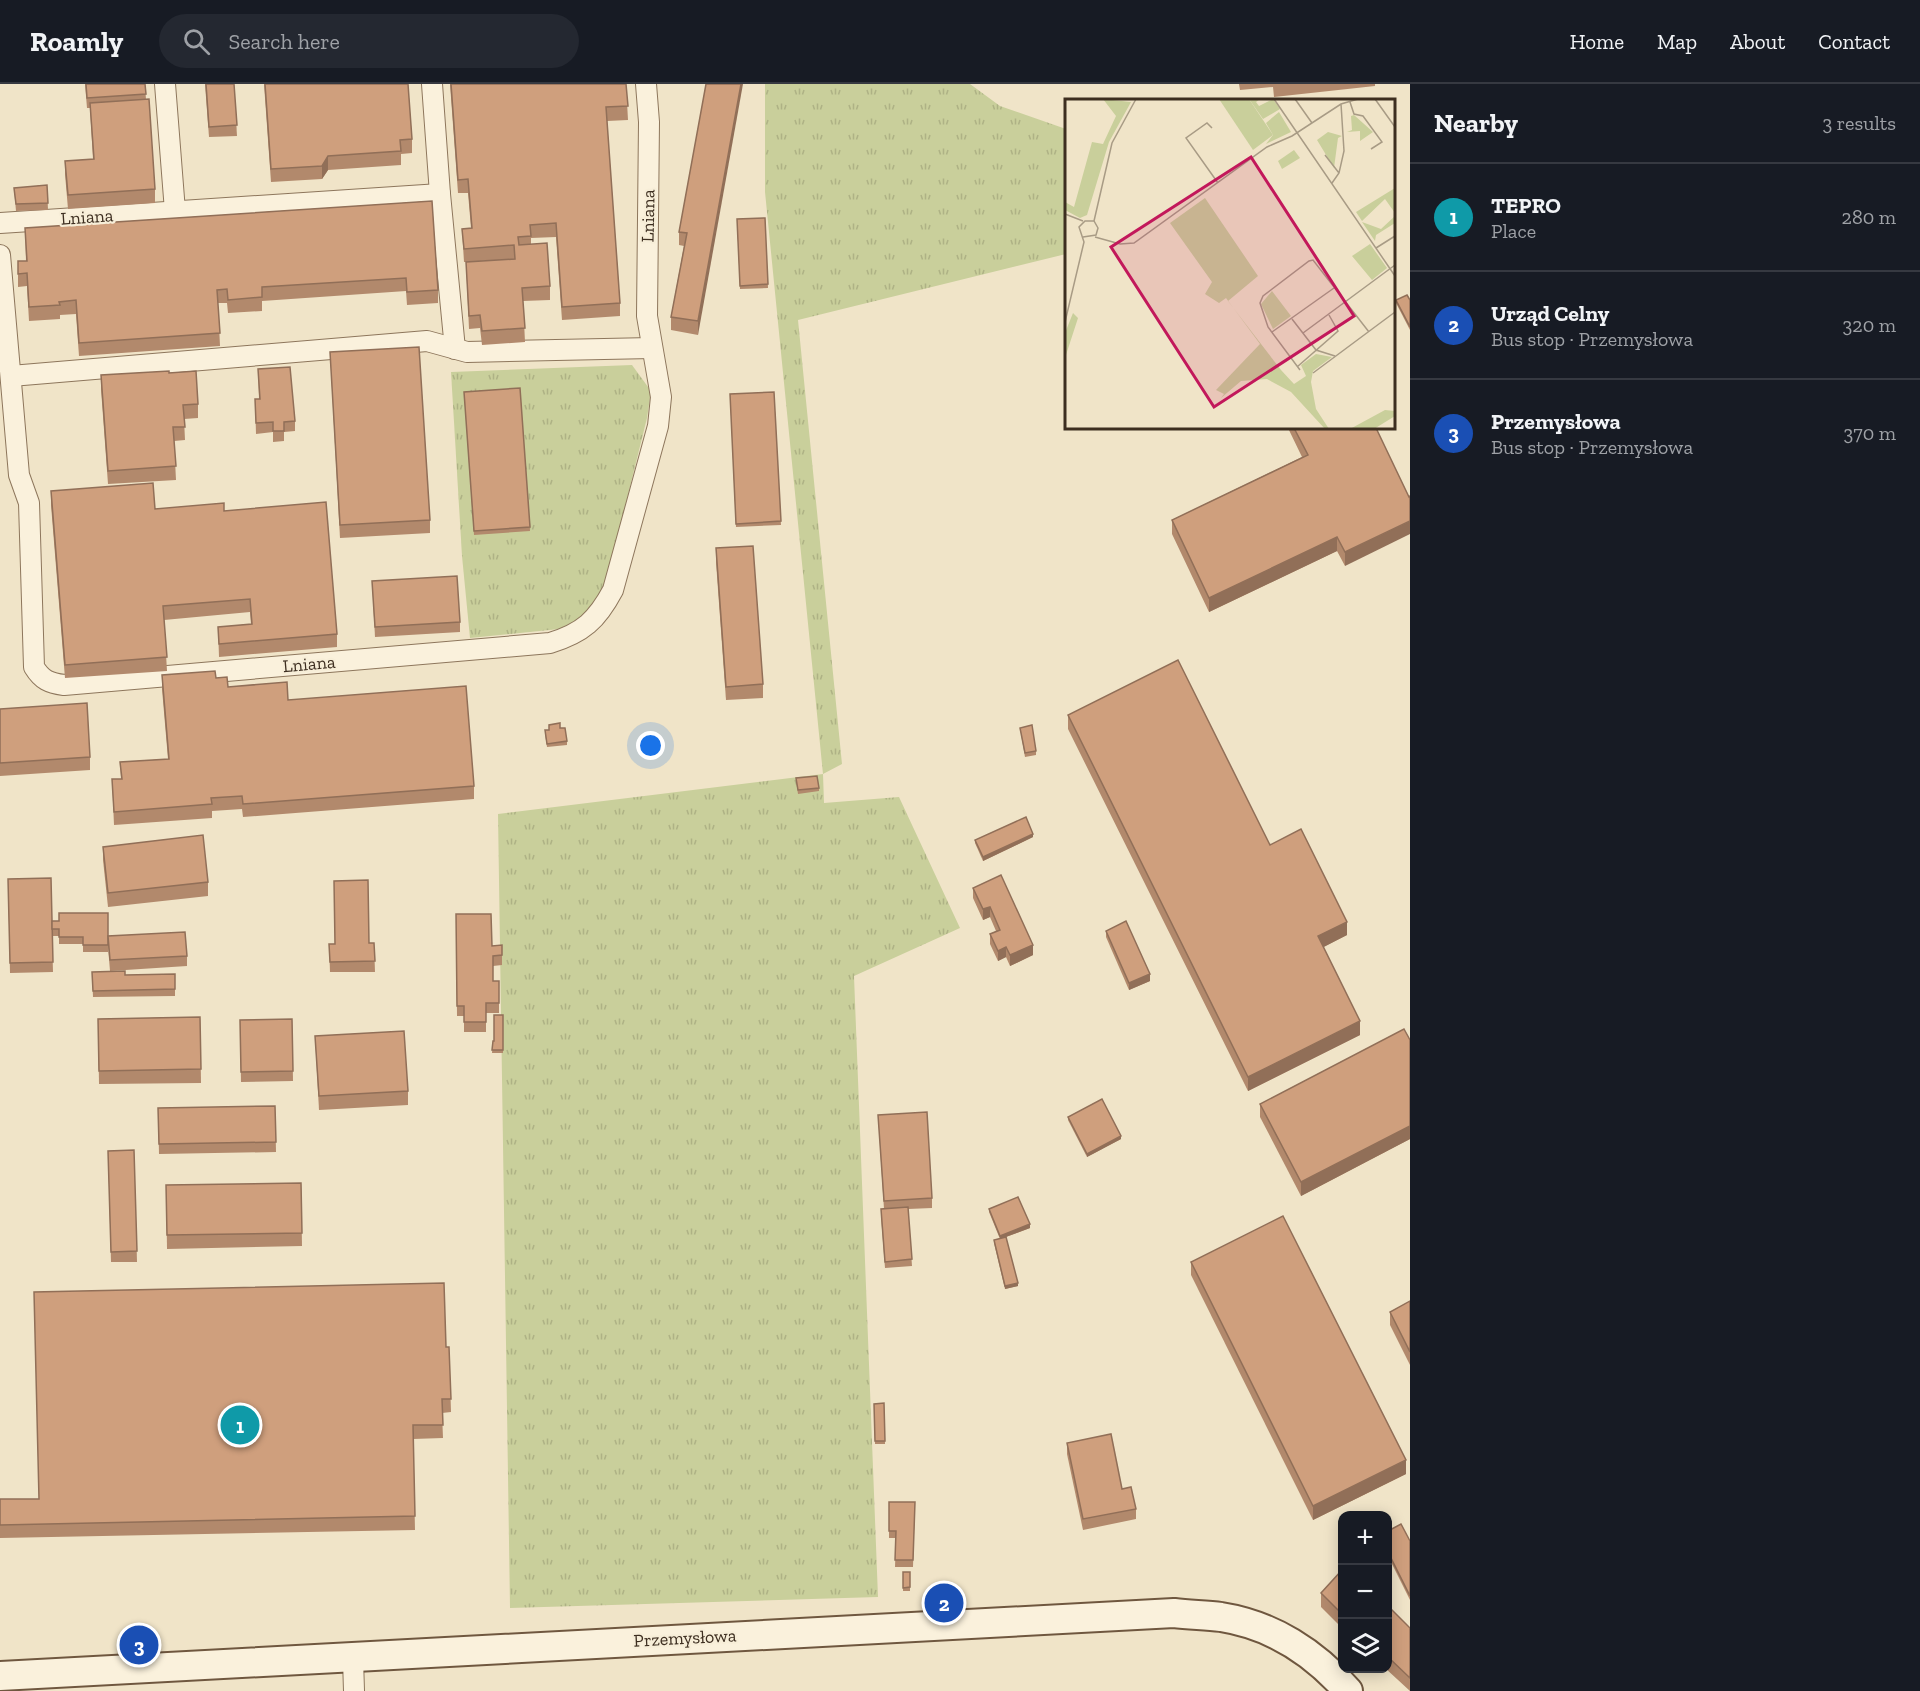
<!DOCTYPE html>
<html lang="en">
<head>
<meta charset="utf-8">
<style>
  body { margin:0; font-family:"Zilla Slab",serif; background:#242831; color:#f1f3f6 }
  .controls { position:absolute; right:18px; bottom:18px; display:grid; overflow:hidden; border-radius:12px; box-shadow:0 3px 15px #0003 }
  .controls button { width:54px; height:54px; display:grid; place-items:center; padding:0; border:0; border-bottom:2px solid #363941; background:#171b24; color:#f1f3f6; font:30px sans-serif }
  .you { position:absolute; left:651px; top:662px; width:21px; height:21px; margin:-15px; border:4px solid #fff; border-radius:50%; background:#1a73e8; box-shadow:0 0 0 9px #1a73e833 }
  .badge { display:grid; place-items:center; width:39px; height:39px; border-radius:50%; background:#cc999b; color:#fff; font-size:20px; font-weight:700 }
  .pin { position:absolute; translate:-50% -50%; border:3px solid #fff; box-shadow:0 2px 6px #0006 }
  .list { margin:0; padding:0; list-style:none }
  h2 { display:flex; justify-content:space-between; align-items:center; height:78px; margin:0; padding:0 24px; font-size:26px }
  h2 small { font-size:20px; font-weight:400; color:#9ea1a6 }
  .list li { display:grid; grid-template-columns:39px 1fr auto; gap:18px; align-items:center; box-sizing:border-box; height:108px; padding:0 24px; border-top:2px solid #363941 }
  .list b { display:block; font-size:22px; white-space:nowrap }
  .list p { margin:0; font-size:20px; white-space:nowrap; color:#9ea1a6 }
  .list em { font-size:20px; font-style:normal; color:#9ea1a6 }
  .icon { flex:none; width:33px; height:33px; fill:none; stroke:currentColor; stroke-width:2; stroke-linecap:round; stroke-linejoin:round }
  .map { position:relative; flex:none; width:1410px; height:1607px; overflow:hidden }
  header { display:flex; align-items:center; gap:36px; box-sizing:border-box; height:84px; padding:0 30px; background:#171b24; border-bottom:2px solid #363941 }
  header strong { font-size:28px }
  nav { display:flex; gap:33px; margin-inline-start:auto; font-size:21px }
  .search { width:420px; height:54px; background:#242831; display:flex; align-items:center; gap:15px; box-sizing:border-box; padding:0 21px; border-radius:33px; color:#9ea1a6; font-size:22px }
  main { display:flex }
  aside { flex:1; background:#171b24 }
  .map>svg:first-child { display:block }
  .grass { fill:url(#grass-tufts) }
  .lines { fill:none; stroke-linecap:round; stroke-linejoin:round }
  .street-casing { stroke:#8d765c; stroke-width:22 }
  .secondary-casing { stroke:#6f573f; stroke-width:32 }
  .street { stroke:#faf1dc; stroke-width:20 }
  .secondary { stroke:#faf1dc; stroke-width:28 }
  .wall { fill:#b2896c }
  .shaded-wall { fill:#916f58 }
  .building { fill:#cf9f7d; stroke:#916f58; stroke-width:1.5 }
  .labels { text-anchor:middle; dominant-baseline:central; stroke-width:4.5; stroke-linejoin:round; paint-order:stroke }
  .street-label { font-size:18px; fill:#3d2e20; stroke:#f7eed8 }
  .inset-road { fill:none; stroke:#a89b85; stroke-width:1.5 }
  .view { fill:#c2185b; fill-opacity:0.15; stroke:#c2185b; stroke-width:3 }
  .inset-edge { fill:none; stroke:#3d2e20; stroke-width:3 }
</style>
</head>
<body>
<header>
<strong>Roamly</strong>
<div class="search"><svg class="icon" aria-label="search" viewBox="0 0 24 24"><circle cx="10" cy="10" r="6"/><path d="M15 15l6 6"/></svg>Search here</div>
<nav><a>Home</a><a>Map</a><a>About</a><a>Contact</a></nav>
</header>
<main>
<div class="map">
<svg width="1410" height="1607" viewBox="0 0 1410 1607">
  <defs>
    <pattern id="grass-tufts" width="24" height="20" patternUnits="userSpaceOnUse" patternTransform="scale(1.5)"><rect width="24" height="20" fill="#c9cf9b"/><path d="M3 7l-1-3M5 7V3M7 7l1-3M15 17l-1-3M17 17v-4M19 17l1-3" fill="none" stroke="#aeb285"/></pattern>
  </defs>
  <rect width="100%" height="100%" fill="#f0e4c8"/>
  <g class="grass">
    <path d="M765 0H970L1000 22 1066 45V170L798 236 842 680 823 690 824 719 899 713 960 844 854 892 878 1513 510 1524 498 730 823 690 765 108Z"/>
    <path d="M632 281 651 307 647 334 604 508 590 530 559 545 470 554 462 472 451 288Z"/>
  </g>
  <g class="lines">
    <defs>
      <g id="street">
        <path d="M165 0 175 127"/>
        <path d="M432 0 440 110 455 265"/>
        <path d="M0 139 440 110"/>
        <path d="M0 171 19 391 29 419 34 583C42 596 49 599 64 601L550 559C583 549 597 536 613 506L658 342 661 313 647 232 649 38 646 0"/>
        <path d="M11 292 427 257 467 268 652 264"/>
        <path d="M353 1575 354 1607"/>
      </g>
      <path id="secondary" d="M0 1592 1174 1529C1190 1531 1206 1531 1221 1533 1272 1541 1315 1569 1348 1607"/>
    </defs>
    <use href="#street" class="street-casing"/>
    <use href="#secondary" class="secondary-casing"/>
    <use href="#street" class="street"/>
    <use href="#secondary" class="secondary"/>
  </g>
  <g class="wall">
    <path d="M85 0H145L146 16 155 105V119L68 125 65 90V77L93 75 90 24H87Z"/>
    <path d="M205 0H234L237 52 209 53Z"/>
    <path d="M264 0H408L412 55V69L401 70V81L328 86 322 95 271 98Z"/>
    <path d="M450 0H626L628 36 607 37 620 219V232L562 236 556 153 531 154V160L550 202V216L523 217 525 258 482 261 480 244 469 245 466 178 514 175 464 178 462 145 471 144 468 109H458Z"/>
    <path d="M706 0 698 251 671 246V233L684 162 679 161V148Z"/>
    <path d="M1239 0H1375V2L1274 13 1273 3 1240 6Z"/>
    <path d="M47 101 48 126 16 127 14 104Z"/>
    <path d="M432 117 438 206V219L407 221 406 207 262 217V227L228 229 227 219H218L220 262 79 272 76 230 60 231V235L29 237 27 202 18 203V177H26L25 144Z"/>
    <path d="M765 134 768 204 740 205 737 135Z"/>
    <path d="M1396 216H1410V246L1396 219Z"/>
    <path d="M330 268 430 436V449L340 454Z"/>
    <path d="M258 285 295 337V347L284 348V357L273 358V348L256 350 255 315H259Z"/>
    <path d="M169 289 198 320V334L184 335 185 356 174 357 176 396 108 400 101 305V291Z"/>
    <path d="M520 304 530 447 474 451 464 308Z"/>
    <path d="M774 308 781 441 736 443 730 310Z"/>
    <path d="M1288 344H1376L1345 482 1337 467 1209 528 1172 450V436L1302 373Z"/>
    <path d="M51 407 155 425 224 427 337 550V563L219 573 218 543 251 540 250 528 164 536 167 587 65 594 51 421Z"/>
    <path d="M716 464 763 600V614L726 616 716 478Z"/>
    <path d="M372 497 460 538V548L375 553Z"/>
    <path d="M162 591 216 594 228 603 288 616 474 702V715L243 733 242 725 212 727V734L114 741 112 695H121L120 678 168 675 162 605Z"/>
    <path d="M0 625 90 673V686L0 692Z"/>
    <path d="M1068 631 1270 761 1347 851 1323 863 1360 951 1248 1007 1068 645Z"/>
    <path d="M560 644 567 657V661L547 663 545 650Z"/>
    <path d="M1020 644 1036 667V671L1025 673Z"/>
    <path d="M796 697 819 704V707L798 710Z"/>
    <path d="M1033 753 983 777 975 759V756Z"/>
    <path d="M103 763 208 798V812L108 823 103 776Z"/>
    <path d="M8 795 52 843 108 852 187 872V882L110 887 108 863V868H83V860H59V852H52L53 888 10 889Z"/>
    <path d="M973 804 1033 871 1010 882 1006 873 998 877 990 860V850L996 847 990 833 983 836 973 814Z"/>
    <path d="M456 830 492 862 502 861V881L493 882V897H499V929H486V948H464V932H457Z"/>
    <path d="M1106 847 1150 897 1129 906 1106 853Z"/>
    <path d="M369 859H374L375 888H330L329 860Z"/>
    <path d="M92 888 125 891 175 905V912L93 913Z"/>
    <path d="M503 931V969H492L493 957H494Z"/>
    <path d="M200 933 201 999 99 1000 98 935Z"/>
    <path d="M292 935 293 997 241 998 240 936Z"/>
    <path d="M315 952 408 1007V1021L319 1026Z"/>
    <path d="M1410 956V1055L1301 1112 1260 1033V1020Z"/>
    <path d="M275 1022 276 1068 159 1070 158 1024Z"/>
    <path d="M878 1031 932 1114V1124L908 1125 912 1182 885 1184 881 1132V1125H884Z"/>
    <path d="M1068 1033 1121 1055 1087 1073 1068 1036Z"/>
    <path d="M134 1066 137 1178H111L108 1067Z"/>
    <path d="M301 1099 302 1162 167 1165 166 1101Z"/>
    <path d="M989 1125 1030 1144 1006 1153 1018 1202 1005 1205 994 1159V1156L1000 1155 989 1128Z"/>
    <path d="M1191 1178 1406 1390 1313 1436 1191 1191Z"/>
    <path d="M1410 1217V1288V1281L1390 1241V1228Z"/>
    <path d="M446 1263H449L451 1328 442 1329 443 1354 413 1355 415 1446 0 1454V1415H39Z"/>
    <path d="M884 1319 885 1360H875L874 1320Z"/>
    <path d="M1067 1359 1122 1405 1136 1425V1435L1083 1446 1067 1370Z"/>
    <path d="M889 1418H915L913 1483H895L896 1454H889Z"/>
    <path d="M1388 1447 1410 1457V1516L1388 1472Z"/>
    <path d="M1342 1486V1544L1321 1523V1509Z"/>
    <rect x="903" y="1488" width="7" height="19"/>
    <path d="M1388 1522 1410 1544V1607L1385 1584H1388Z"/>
  </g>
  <g class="shaded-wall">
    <path d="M741 0H743L698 251V237Z"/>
    <path d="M328 72V86L322 95V82Z"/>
    <path d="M1410 437V450L1345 482V468Z"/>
    <path d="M1337 453V467L1209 528V514Z"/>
    <path d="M1033 750V753L983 777V773Z"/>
    <path d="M990 823V833L983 836V825Z"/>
    <path d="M1347 838V851L1318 866V852Z"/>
    <path d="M1033 861V871L1010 882V871Z"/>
    <path d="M1006 863V873L998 877V867Z"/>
    <path d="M1150 890V897L1129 906V899Z"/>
    <path d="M1360 937V951L1248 1007V993Z"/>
    <path d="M1410 1042V1055L1301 1112V1098Z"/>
    <path d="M1121 1052V1055L1087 1073V1070Z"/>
    <path d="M1030 1140V1144L1000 1155V1152Z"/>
    <path d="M1018 1199V1202L1005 1205V1202Z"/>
    <path d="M1406 1376V1390L1313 1436V1422Z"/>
  </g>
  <g class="building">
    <path d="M86 0H145L146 10 87 14Z"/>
    <path d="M206 0H234L237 41 209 43Z"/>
    <path d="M265 0H408L412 55 400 56 401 67 328 72 322 82 271 85Z"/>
    <path d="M451 0H626L628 22 606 23 620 219 562 223 556 139 530 141 531 152 518 153 519 161 547 159 550 202 522 204 525 244 482 247 480 231 469 232 466 178 515 175 514 161 464 165 462 145 472 144 468 95 458 96Z"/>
    <path d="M706 0H741L698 237 671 233 687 149 679 148Z"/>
    <path d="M149 15 155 105 68 111 65 77 94 75 90 19Z"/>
    <path d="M47 101 48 119 16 120 14 104Z"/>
    <path d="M432 117 438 206 407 208 406 194 262 203V213L228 216 227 205 217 206 220 249 79 259 76 216 59 218 60 221 29 223 27 189 18 190V177H27L25 144Z"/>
    <path d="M765 134 768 200 740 202 737 135Z"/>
    <path d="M1407 211 1410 216V243L1396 216Z"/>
    <path d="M419 263 430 436 340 441 330 268Z"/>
    <path d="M290 283 295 337 284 338V347H273V338L256 339 255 315H260L258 285Z"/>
    <path d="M169 287V289L196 287 198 320 183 321 185 343H173L176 382 108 387 101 291Z"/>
    <path d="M520 304 530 443 474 447 464 308Z"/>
    <path d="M774 308 781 437 736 440 730 310Z"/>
    <path d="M1294 344H1376L1409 413 1410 412V437L1345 468 1337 453 1209 514 1172 436 1308 371Z"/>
    <path d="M153 399 155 425 224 419V427L326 418 337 550 219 560 218 543 252 540 250 515 163 522 167 573 65 581 51 407Z"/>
    <path d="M753 462 763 600 726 603 716 464Z"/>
    <path d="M457 492 460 538 375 543 372 497Z"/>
    <path d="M1178 576 1270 761 1301 745 1347 838 1318 852 1360 937 1248 993 1068 631Z"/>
    <path d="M215 587 216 594 227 593 228 603 287 598 288 616 466 602 474 702 243 720 242 712 211 714 212 720 114 728 112 695H122L120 678 169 675 162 591Z"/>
    <path d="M87 619 90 673 0 679V625Z"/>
    <path d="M560 639V644H565L567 657 547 660 545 646H549V641Z"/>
    <path d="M1032 641 1036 667 1025 669 1020 644Z"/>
    <path d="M817 692 819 704 798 706 796 694Z"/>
    <path d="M1026 733 1033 750 983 773 975 756Z"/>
    <path d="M203 751 208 798 108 809 103 763Z"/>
    <path d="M1001 791 1033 861 1010 871 1006 863 998 867 990 850 1000 846 990 823 983 825 973 804Z"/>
    <path d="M51 794 53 878 10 879 8 795Z"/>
    <path d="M368 796 369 859H374L375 877 330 878 329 860H335L334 797Z"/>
    <path d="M59 829H108V861H83V853H59V845H52V837H59Z"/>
    <path d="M456 830H491L492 862 502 861V871L493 872V897H499V919H486V938H464V922H457Z"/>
    <path d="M1126 837 1150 890 1129 899 1106 847Z"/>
    <path d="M185 848 187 872 110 876 108 852Z"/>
    <path d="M125 887V891L175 890V905L93 907 92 888Z"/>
    <path d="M494 931H503V966H492L493 957H494Z"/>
    <path d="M200 933 201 985 99 987 98 935Z"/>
    <path d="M292 935 293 987 241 988 240 936Z"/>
    <path d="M1404 945 1410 956V1042L1301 1098 1260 1020Z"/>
    <path d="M404 947 408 1007 319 1012 315 952Z"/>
    <path d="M1102 1015 1121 1052 1087 1070 1068 1033Z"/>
    <path d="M275 1022 276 1058 159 1060 158 1024Z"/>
    <path d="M927 1028 932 1114 884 1117 878 1031Z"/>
    <path d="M134 1066 137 1167 111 1168 108 1067Z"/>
    <path d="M301 1099 302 1149 167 1151 166 1101Z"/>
    <path d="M1018 1113 1030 1140 1000 1152 989 1125Z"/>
    <path d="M908 1123 912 1175 885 1178 881 1125Z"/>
    <path d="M1283 1132 1406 1376 1313 1422 1191 1178Z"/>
    <path d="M1006 1153 1018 1199 1005 1202 994 1156Z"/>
    <path d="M444 1199 446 1263H449L451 1315H442L443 1341H413L415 1432 0 1441V1415H39L34 1208Z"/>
    <path d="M1410 1217V1268L1390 1228Z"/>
    <path d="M884 1319 885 1357H875L874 1320Z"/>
    <path d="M1111 1350 1122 1405 1131 1403 1136 1425 1083 1435 1067 1359Z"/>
    <path d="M889 1418H915L913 1476H895L896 1447H889Z"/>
    <path d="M1401 1440 1410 1457V1512L1388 1468V1447Z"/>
    <path d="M1342 1486V1530L1321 1509Z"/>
    <path d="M903 1488H910V1503L903 1504Z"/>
    <path d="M1388 1522 1410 1544V1594L1388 1573Z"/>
  </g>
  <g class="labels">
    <g class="street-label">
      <text transform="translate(648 132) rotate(-89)">Lniana</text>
      <text transform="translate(87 133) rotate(-4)">Lniana</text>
      <text transform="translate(309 580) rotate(-5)">Lniana</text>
      <text transform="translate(685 1554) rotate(-3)">Przemysłowa</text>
    </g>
  </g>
  <g transform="translate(1065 15)">
    <rect width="330" height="330" fill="#f0e4c8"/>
    <path d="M38 0 66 3 44 43 22 116 15 119 0 111V103L9 108 27 43 38 45 51 17ZM184 0H195L191 3 194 7 208 0 215 10 198 20ZM214 13 226 33 201 45 208 36 201 24ZM289 16 308 33 295 42V32L282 33 287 31 286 17ZM263 33 277 37 273 39 269 69 252 41ZM229 51 235 59 217 70 213 62ZM330 89V114L320 100 297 122 291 113ZM140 99 193 177 163 202 216 271 229 285 241 277 236 266 251 255 267 258 248 272 246 283 251 310 264 330H260L226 293 202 280 176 282 156 299 159 295 151 291 195 245 161 199 154 204 140 195 147 183 105 124ZM330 117V124L311 136 310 142 297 123 316 130ZM305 145 322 169 307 181 287 157ZM207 192 226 217 208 230 196 205ZM8 214 13 219 0 259V234ZM320 311 330 312V317L309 330H285Z" fill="#c9cf9b"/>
    <path d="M154 0H184L208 36 188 51Z" fill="#c9cf9b"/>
    <path class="inset-road" d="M209 0 330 177M230 0 247 24M310 0 330 28M285 3 289 15 298 17 317 43 306 50M147 29 142 24 121 39 153 84M260 56 274 74M267 84 274 74 279 52 276 5M0 115 18 122M29 122 47 44 71 0M30 138 55 145 69 144 202 48 227 37 276 5 293 0M311 149 330 137M227 220 251 251 270 257M0 223 19 143 14 128 20 122H29L33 129 31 136 18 138M207 233 269 189M238 234 330 166M232 268 273 232 264 216M235 271 203 228 195 204 198 197 244 162 248 161 304 233M248 274 330 213"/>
    <path class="view" d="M186 58 289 217 149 308 46 148Z"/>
    <rect width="330" height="330" class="inset-edge"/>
  </g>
</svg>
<div class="controls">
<button>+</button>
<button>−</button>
<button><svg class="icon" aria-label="layers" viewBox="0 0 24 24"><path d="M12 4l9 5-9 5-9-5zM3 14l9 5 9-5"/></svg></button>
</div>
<div class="you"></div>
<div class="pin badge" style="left:240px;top:1341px;background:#0f9aa8">1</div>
<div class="pin badge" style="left:944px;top:1519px;background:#1a4fb4">2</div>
<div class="pin badge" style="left:139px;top:1561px;background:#1a4fb4">3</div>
</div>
<aside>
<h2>Nearby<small>3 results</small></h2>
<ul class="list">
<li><span class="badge" style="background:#0f9aa8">1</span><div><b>TEPRO</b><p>Place</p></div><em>280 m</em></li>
<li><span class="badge" style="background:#1a4fb4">2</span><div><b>Urząd Celny</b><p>Bus stop · Przemysłowa</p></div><em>320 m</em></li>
<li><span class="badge" style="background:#1a4fb4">3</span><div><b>Przemysłowa</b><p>Bus stop · Przemysłowa</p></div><em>370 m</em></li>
</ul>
</aside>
</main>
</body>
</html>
